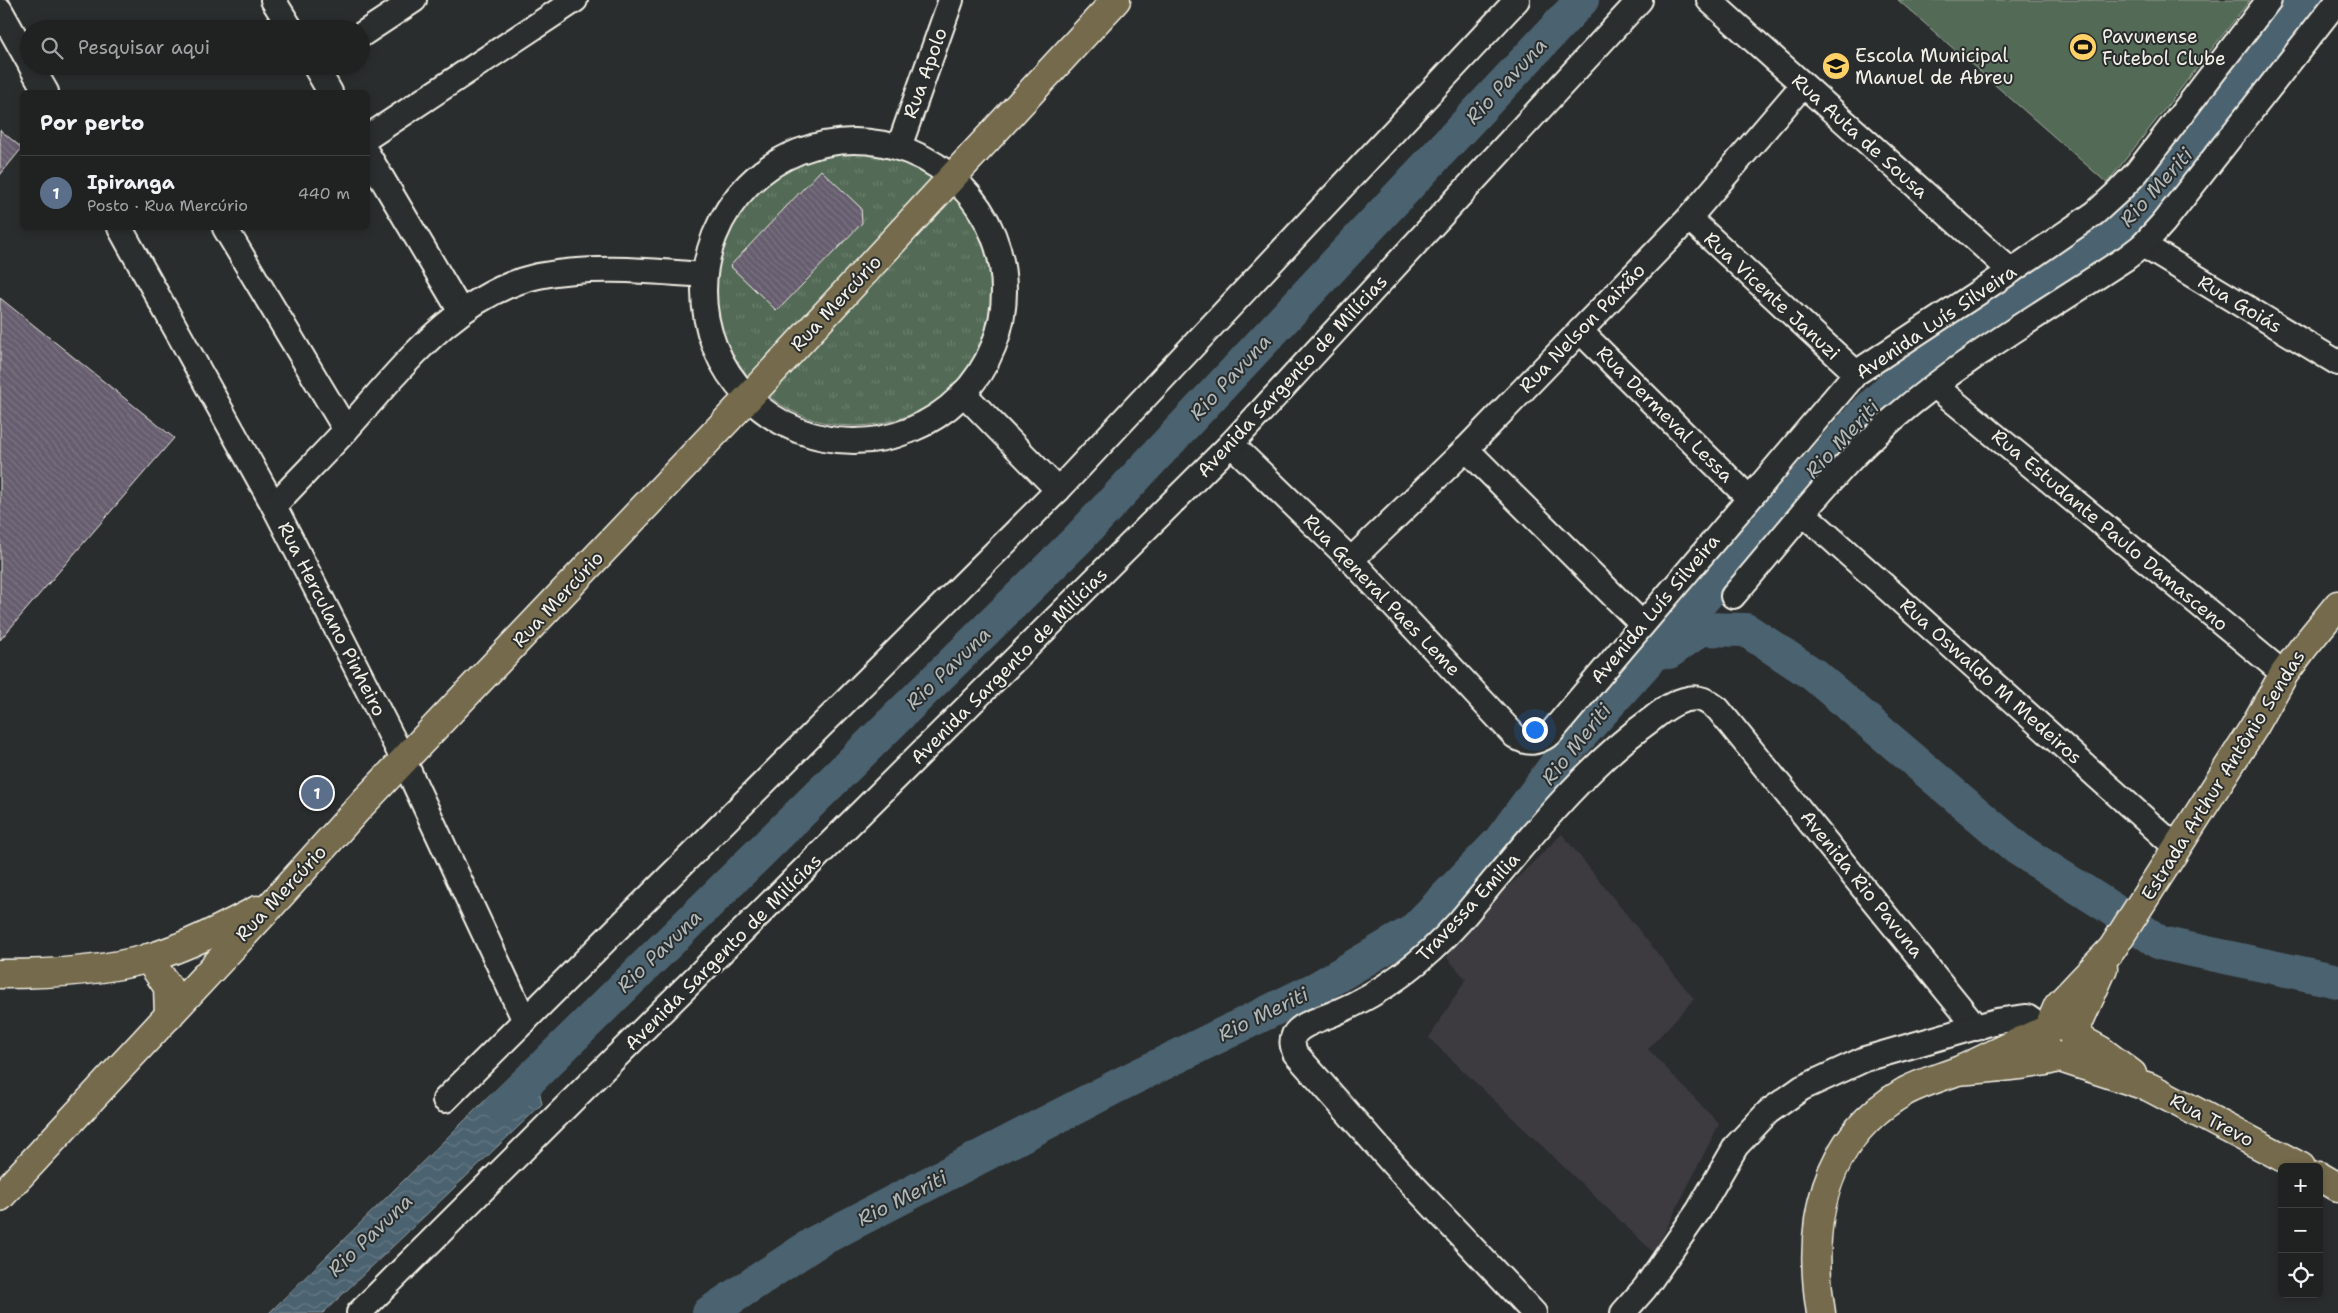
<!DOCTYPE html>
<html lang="pt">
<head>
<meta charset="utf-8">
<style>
  body { margin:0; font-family:"Shantell Sans",sans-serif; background:#2d2f2f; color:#f1f3f6 }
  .controls { position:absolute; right:15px; bottom:15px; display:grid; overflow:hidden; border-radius:8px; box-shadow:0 2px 8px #0003 }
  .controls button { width:45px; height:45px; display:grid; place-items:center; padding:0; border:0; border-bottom:1px solid #3d3f40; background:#202222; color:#f1f3f6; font:25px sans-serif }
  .you { position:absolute; left:1534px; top:729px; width:18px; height:18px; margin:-12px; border:4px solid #fff; border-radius:50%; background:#1a73e8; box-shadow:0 0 0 8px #1a73e833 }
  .badge { display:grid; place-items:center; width:32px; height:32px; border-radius:50%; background:#d93025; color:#fff; font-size:16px; font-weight:700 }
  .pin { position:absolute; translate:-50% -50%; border:2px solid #fff; box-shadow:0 1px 5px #0006 }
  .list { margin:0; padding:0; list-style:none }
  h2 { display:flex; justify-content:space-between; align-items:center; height:65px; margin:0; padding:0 20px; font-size:21px }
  h2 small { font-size:16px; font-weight:400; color:#a2a4a5 }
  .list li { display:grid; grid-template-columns:32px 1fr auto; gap:15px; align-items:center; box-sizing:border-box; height:75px; padding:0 20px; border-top:1px solid #3d3f40 }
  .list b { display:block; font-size:19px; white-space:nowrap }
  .list p { margin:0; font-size:16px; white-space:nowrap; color:#a2a4a5 }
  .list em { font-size:16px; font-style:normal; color:#a2a4a5 }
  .icon { flex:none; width:28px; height:28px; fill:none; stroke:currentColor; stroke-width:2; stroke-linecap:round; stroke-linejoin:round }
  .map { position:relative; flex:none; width:2338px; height:1313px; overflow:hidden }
  .search { position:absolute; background:#202222; box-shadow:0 2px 8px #0003; left:20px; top:20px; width:350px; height:55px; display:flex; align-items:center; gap:12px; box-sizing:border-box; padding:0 18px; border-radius:28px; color:#a2a4a5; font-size:19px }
  .panel { position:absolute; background:#202222; box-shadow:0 2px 8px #0003; left:20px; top:90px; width:350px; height:140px; border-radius:8px }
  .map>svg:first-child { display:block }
  .built { fill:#3c3b41 }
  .green { fill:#526a56; stroke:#a3ae9f }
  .park { fill:url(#park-tufts); stroke:#a3ae9f }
  .water { fill:url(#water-waves); stroke:#8f9ba0 }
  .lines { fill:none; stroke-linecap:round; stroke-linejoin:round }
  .river { stroke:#4c6270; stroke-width:34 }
  .building { fill:url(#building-back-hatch); stroke:#f4f1e8 }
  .minor-casing { stroke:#f4f1e8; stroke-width:28 }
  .major-casing { stroke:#f4f1e8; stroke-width:31 }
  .minor { stroke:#2a2d2e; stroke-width:24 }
  .major { stroke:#756b4b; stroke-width:28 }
  .labels { text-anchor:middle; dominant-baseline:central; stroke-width:4; stroke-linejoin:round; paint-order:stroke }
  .poi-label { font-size:19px; fill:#f4f1e8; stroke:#2a2d2e; text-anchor:start }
  .street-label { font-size:19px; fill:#f4f1e8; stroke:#2a2d2e }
  .water-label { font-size:20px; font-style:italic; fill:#b1b8b8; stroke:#2a2d2e }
</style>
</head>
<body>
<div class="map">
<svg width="2338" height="1313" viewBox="0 0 2338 1313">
  <defs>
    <pattern id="park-tufts" width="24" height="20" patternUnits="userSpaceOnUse" patternTransform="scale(1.25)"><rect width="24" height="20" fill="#526a56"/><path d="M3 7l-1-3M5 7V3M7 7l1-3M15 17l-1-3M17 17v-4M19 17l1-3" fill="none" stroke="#6c806e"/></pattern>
    <pattern id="water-waves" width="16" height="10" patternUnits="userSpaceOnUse" patternTransform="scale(1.25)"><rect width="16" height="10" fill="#4c6270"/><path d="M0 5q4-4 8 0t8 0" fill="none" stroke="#667984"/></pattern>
    <pattern id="building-back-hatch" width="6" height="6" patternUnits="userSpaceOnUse" patternTransform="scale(1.25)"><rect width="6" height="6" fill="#665d6e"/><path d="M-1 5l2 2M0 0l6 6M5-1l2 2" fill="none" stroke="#7c7583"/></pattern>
  </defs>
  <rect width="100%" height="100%" fill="#2a2d2e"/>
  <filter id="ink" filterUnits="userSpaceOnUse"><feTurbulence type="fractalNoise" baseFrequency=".02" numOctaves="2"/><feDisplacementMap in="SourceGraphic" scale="10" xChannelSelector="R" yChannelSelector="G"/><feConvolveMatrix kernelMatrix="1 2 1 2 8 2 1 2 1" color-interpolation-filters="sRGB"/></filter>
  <g filter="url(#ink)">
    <path class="built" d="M1562 834 1694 999 1648 1049 1719 1124 1654 1253 1429 1038 1466 979 1447 958 1455 939Z"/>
    <path class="green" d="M1898 0H2250L2107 183Z"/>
    <circle class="park" cx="855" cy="286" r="140"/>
    <path class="water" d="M523 1063 536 1074 542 1104 323 1313H269Z"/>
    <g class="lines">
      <g class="river">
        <path d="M1669 652 1701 629 1746 630 1814 675 2018 849 2109 907 2160 943 2338 981"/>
        <path d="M502 1107 1077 540 1582 0"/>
        <path d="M709 1313 816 1242 1119 1085 1317 988 1413 931 1500 841 1563 755 1689 615 1860 418 1902 377 2112 235 2155 194 2216 118 2306 0"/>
      </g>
    </g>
    <g class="building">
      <path d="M0 130 22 148 0 175Z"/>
      <path d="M821 170 861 208 862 223 777 311 730 266Z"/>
      <path d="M0 298 174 438 0 640Z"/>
    </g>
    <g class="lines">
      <defs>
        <g id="minor">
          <path d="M273 0 291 29"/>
          <path d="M1709 0 2011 271"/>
          <path d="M0 10 29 62"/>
          <path d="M361 35 414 0"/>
          <path d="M31 66 46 92"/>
          <path d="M315 66 330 92"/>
          <path d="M368 137 575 0"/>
          <circle cx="854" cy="291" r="150"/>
          <path d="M899 147 951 0"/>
          <path d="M368 155 461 312"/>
          <path d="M1689 218 1856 373"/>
          <path d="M120 228 274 506 404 761 525 1021"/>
          <path d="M225 228 346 430"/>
          <path d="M2143 245 2338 363"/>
          <path d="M1580 331 1749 498"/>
          <path d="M1935 386 2284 674"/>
          <path d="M963 393 1058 490"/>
          <path d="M1231 444 1351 560 1515 736C1528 745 1537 743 1550 734L1856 373 2011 271 2095 213 2118 192 2137 172 2269 0"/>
          <path d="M1466 449 1642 624"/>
          <path d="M274 506C298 480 323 455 347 429 400 370 456 294 538 276 592 265 650 271 704 275"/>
          <path d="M1804 514 2177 848"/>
          <path d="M1351 560 1466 449 1689 218 1802 86"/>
          <path d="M1733 596C1785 536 1833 471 1893 419 1964 358 2047 310 2126 258L2143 245 2163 223 2338 0"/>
          <path d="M445 1100 1058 490 1517 0"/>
          <path d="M359 1313 1231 444 1640 0"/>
          <path d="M1534 1313 1394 1165 1295 1053C1293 1047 1291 1041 1294 1035 1301 1023 1325 1018 1337 1012 1384 992 1426 959 1460 921 1519 852 1578 772 1652 719 1662 711 1675 701 1688 699 1701 696 1708 702 1718 709L1977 1028"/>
          <path d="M1623 1313 1645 1288 1699 1210 1736 1146 1768 1112 1802 1088 1865 1059 1997 1021 2027 1017 2047 1031"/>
        </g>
        <g id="major">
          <path d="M148 958 168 987 169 1016"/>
          <path d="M0 974C45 974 106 971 149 958 186 947 223 928 257 910"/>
          <path d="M2073 1035 2103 968"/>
          <path d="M2073 1035 2100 1050 2132 1074"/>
          <path d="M2301 1167 2149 1087 2054 1056 2046 1050 2043 1040 2058 1006 2112 949 2254 727 2284 674 2303 648 2338 605"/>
          <path d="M2319 1176 2338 1187"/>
          <path d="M0 1197 276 900 363 803 748 398 1116 0"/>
          <path d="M1821 1313C1807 1225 1822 1138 1906 1091 1923 1082 1942 1077 1960 1070 1992 1056 2024 1038 2056 1026 2071 1025 2083 1043 2068 1054 2054 1064 1979 1069 1958 1071"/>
        </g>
      </defs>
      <use href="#minor" class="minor-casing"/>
      <use href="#major" class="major-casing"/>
      <use href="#minor" class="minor"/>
      <use href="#major" class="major"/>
    </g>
  </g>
  <defs>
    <symbol id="stadium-disc" viewBox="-11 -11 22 22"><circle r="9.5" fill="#ffd166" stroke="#2a2d2e"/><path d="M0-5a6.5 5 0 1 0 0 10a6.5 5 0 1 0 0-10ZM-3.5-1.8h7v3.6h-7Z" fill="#111"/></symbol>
    <symbol id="school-disc" viewBox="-11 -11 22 22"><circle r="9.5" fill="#ffd166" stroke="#2a2d2e"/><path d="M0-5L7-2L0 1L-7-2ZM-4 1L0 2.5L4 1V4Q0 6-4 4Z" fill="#111"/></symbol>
  </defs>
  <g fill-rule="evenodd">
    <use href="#stadium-disc" x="2067" y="31" width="32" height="32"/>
    <use href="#school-disc" x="1820" y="50" width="32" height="32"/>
  </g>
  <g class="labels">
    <g class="poi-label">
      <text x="2102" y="36">Pavunense<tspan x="2102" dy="22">Futebol Clube</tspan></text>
      <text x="1855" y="55">Escola Municipal<tspan x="1855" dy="22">Manuel de Abreu</tspan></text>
    </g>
    <g class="street-label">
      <text transform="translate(925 73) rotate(-70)">Rua Apolo</text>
      <text transform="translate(1860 136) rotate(42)">Rua Auta de Sousa</text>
      <text transform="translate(1772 296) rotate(43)">Rua Vicente Januzi</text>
      <text transform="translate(836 303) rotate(-47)">Rua Mercúrio</text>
      <text transform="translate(2240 304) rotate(31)">Rua Goiás</text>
      <text transform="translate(1936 322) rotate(-34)">Avenida Luís Silveira</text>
      <text transform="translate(1582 328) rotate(-46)">Rua Nelson Paixão</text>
      <text transform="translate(1292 376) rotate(-47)">Avenida Sargento de Milícias</text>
      <text transform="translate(1665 414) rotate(45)">Rua Dermeval Lessa</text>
      <text transform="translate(2110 530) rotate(40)">Rua Estudante Paulo Damasceno</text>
      <text transform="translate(1382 595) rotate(46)">Rua General Paes Leme</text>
      <text transform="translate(558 599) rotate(-47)">Rua Mercúrio</text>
      <text transform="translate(1655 609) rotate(-50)">Avenida Luís Silveira</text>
      <text transform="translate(332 619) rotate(63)">Rua Herculano Pinheiro</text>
      <text transform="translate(1009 666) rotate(-45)">Avenida Sargento de Milícias</text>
      <text transform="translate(1991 681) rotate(42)">Rua Oswaldo M Medeiros</text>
      <text transform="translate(2223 775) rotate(-58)">Estrada Arthur Antônio Sendas</text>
      <text transform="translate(1862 884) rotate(51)">Avenida Rio Pavuna</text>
      <text transform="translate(281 893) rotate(-47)">Rua Mercúrio</text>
      <text transform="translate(1468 907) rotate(-47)">Travessa Emilia</text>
      <text transform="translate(723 952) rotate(-45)">Avenida Sargento de Milícias</text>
      <text transform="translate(2212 1120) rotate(28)">Rua Trevo</text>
    </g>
    <g class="water-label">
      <text transform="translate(1506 81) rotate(-47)">Rio Pavuna</text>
      <text transform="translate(2156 187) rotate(-48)">Rio Meriti</text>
      <text transform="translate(1230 377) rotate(-47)">Rio Pavuna</text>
      <text transform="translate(1842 439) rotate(-47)">Rio Meriti</text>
      <text transform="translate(948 668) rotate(-44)">Rio Pavuna</text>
      <text transform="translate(1576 744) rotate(-51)">Rio Meriti</text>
      <text transform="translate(659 951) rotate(-44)">Rio Pavuna</text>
      <text transform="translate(1263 1014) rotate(-26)">Rio Meriti</text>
      <text transform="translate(902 1198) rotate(-27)">Rio Meriti</text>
      <text transform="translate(370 1235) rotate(-44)">Rio Pavuna</text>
    </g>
  </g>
</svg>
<div class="controls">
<button>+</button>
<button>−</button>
<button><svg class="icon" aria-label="locate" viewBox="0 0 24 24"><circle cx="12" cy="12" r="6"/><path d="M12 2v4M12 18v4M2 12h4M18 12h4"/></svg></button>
</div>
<div class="you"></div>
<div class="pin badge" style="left:317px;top:793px;background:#5c6f8a">1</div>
<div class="search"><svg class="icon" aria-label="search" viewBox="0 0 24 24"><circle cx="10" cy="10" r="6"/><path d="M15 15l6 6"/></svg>Pesquisar aqui</div>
<section class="panel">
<h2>Por perto<small></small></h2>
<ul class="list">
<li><span class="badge" style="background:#5c6f8a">1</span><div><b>Ipiranga</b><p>Posto · Rua Mercúrio</p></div><em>440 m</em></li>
</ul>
</section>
</div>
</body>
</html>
